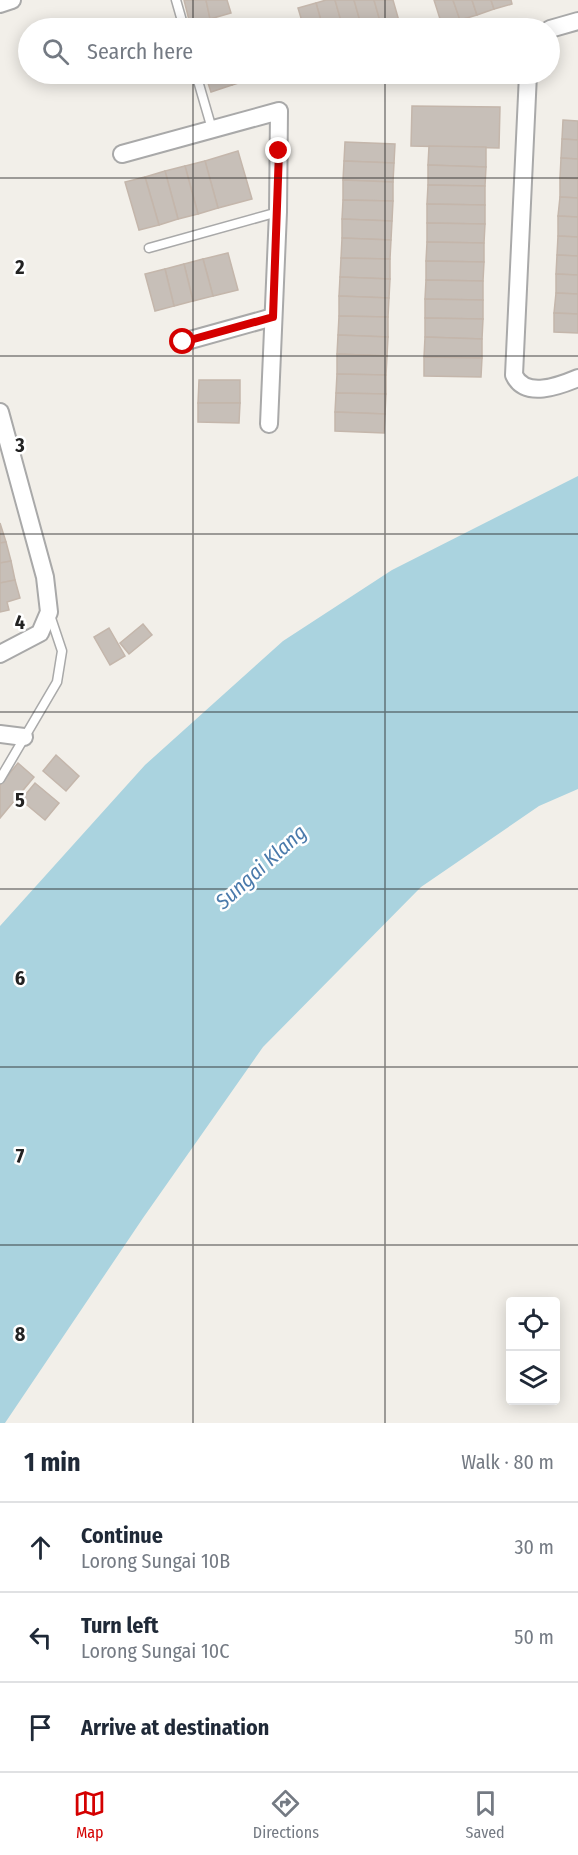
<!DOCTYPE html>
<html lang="en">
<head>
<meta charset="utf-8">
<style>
  body { margin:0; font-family:"Fira Sans Condensed",sans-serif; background:#f2f2f3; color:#1f2937 }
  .controls { position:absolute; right:18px; bottom:18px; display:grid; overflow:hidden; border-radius:6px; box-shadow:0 3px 15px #0003 }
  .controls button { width:54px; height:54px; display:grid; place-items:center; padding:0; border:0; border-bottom:2px solid #e0e1e3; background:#fff; color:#1f2937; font:30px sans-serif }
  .stop { position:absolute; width:18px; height:18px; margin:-14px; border:4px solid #d40000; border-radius:50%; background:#fff }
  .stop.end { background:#d40000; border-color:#fff; box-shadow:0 2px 6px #0008 }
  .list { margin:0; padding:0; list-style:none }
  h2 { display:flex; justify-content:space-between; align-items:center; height:78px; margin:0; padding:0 24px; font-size:26px }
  h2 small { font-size:20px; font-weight:400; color:#747a83 }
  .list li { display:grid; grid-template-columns:39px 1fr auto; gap:18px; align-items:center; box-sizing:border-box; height:90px; padding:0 24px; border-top:2px solid #e0e1e3 }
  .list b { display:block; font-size:22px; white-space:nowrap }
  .list p { margin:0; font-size:20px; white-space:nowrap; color:#747a83 }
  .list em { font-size:20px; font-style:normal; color:#747a83 }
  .icon { flex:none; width:33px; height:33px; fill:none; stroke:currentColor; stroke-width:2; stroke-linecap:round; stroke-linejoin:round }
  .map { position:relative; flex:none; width:578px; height:1423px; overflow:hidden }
  .search { position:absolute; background:#fff; box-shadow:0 3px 15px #0003; left:18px; right:18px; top:18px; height:66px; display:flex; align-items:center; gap:15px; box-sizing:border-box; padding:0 21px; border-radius:33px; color:#747a83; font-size:22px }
  .sheet { height:348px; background:#fff }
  nav { display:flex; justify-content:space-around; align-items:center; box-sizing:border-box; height:84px; border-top:2px solid #e0e1e3; background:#fff; font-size:16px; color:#747a83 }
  nav a { display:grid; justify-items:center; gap:3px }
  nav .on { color:#d40000 }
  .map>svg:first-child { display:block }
  .water { fill:#aad3df }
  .building { fill:#c7bfb8; stroke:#c4b6ab; stroke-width:1.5 }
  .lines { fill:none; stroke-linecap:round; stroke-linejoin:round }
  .lane-casing { stroke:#a9a9a9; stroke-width:11 }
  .street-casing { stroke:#a9a9a9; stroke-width:20 }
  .lane { stroke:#fff; stroke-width:8 }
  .street { stroke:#fff; stroke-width:16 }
  .route { stroke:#d40000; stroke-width:8 }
  .grid { fill:none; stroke:#222; stroke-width:1.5; stroke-opacity:0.55 }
  .labels { text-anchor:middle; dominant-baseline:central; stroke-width:5; stroke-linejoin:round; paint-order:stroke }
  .water-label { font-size:21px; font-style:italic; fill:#4a7aab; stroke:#fff }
  .grid-label { font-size:20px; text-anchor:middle; font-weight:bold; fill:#222; stroke:#fff; stroke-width:5; stroke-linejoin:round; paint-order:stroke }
</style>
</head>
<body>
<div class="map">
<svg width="578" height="1423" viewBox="0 0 578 1423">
  <rect width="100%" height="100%" fill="#f2efe9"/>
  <path class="water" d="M578 476V789L539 806 421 887 263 1047 143 1218 5 1423H0V926L145 765 283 641 392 570Z"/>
  <g class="building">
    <path d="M184 0H206L211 23 191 28Z"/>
    <path d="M206 0H227L231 13 210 19Z"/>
    <path d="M326 0H335L343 28H323L316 3Z"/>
    <path d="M335 0H354L362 28H343Z"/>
    <path d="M354 0H374L382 28H362Z"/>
    <path d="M374 0H393L401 28H382Z"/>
    <path d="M434 0H453L460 20 442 25Z"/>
    <path d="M453 0H472L477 15 460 20Z"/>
    <path d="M472 0H491L494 9 477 15Z"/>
    <path d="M491 0H511L512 4 494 9Z"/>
    <path d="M316 3 323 28H304L298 8Z"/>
    <path d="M205 74H228L232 85 211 92Z"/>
    <path d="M228 74H252L254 78 232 85Z"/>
    <path d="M412 106 500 107 499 148 411 146Z"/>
    <path d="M563 120 578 121V140L562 139Z"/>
    <path d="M562 139 578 140V159L561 158Z"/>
    <path d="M345 142 395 144 394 163 344 161Z"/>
    <path d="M429 146 486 147V167L428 165Z"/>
    <path d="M238 151 252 199 218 208 205 161Z"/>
    <path d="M561 158 578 159V179L560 178Z"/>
    <path d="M205 161 218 208 198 214 185 166Z"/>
    <path d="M344 161 394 163 393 182 343 180Z"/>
    <path d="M428 165 486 167 485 186 428 185Z"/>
    <path d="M185 166 198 214 178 219 165 171Z"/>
    <path d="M165 171 178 219 159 225 145 177Z"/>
    <path d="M145 177 159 225 139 230 125 182Z"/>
    <path d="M560 178 578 179V198L560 197Z"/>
    <path d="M343 180 393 182V201L343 200Z"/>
    <path d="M428 185 485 186V205L427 204Z"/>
    <path d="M560 197 578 198V217L558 216Z"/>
    <path d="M343 200 393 201 392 221 342 219Z"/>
    <path d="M427 204 485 205V224L427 223Z"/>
    <path d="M558 216 578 217V237L558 236Z"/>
    <path d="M342 219 392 221 391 240 342 238Z"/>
    <path d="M427 223 485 224 484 243 427 242Z"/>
    <path d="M558 236 578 237V256L557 255Z"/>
    <path d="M342 238 391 240 390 259 341 258Z"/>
    <path d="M427 242 484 243V262L426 261Z"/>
    <path d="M228 253 238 290 213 296 203 259Z"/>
    <path d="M557 255 578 256V275L556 274Z"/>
    <path d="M341 258 390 259V279L340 277Z"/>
    <path d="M203 259 213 296 193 301 184 264Z"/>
    <path d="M426 261 484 262 483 281 426 280Z"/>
    <path d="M184 264 193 301 174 306 165 269Z"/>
    <path d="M165 269 174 306 155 311 145 274Z"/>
    <path d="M556 274 578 275V294L556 293Z"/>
    <path d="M340 277 390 279 389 298 339 296Z"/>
    <path d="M426 280 483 281V300L425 299Z"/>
    <path d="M556 293 578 294V314L554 313Z"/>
    <path d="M339 296 389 298 388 317 339 316Z"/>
    <path d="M425 299 483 300V319L425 318Z"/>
    <path d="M554 313 578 314V333L554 332Z"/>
    <path d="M339 316 388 317V337L338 335Z"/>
    <path d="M425 318 483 319 482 339 425 337Z"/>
    <path d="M338 335 388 337 387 356 337 354Z"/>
    <path d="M425 337 482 339V358L424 357Z"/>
    <path d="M337 354 387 356 386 375 337 374Z"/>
    <path d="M424 357 482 358 481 377 424 376Z"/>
    <path d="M337 374 386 375V394L336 393Z"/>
    <path d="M199 380H240V403H198Z"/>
    <path d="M336 393 386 394 385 414 335 412Z"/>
    <path d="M198 403H240L239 423 198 422Z"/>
    <path d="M335 412 385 414 384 433 335 431Z"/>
    <path d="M0 523 6 542 0 543Z"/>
    <path d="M6 542 11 561 0 563V543Z"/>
    <path d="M11 561 15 580 0 583V563Z"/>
    <path d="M15 580 20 598 7 602 9 610 0 612V583Z"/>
    <path d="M143 624 152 635 129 654 120 643Z"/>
    <path d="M109 628 125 656 110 665 94 637Z"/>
    <path d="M56 755 79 776 66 791 43 771Z"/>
    <path d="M18 763 34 777 0 818V785Z"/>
    <path d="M35 783 59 803 45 820 21 800Z"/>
  </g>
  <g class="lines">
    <defs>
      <g id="lane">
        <path d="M176 0 184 28"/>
        <path d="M196 74 212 129"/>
        <path d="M149 248 278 212"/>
        <path d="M0 779 57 682 62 651 50 615"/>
      </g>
      <g id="street">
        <path d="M0 4 12 0"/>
        <path d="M550 29 578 21"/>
        <path d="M528 74 514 375C525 399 559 386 578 378"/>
        <path d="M122 154 279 111 278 212 269 424"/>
        <path d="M183 342 273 317"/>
        <path d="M0 412 45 577 49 612 40 633 0 654"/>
        <path d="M0 734 24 737"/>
      </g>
    </defs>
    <use href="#lane" class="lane-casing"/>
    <use href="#street" class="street-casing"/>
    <use href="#lane" class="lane"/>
    <use href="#street" class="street"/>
  </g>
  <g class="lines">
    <path class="route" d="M183 342 273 317 279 151"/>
  </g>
  <path class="grid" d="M193 0V28M385 0V28M193 74V1423M385 74V1423M0 178H578M0 356H578M0 534H578M0 712H578M0 889H578M0 1067H578M0 1245H578"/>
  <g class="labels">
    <g class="water-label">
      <text transform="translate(261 867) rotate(-42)">Sungai Klang</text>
    </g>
  </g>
  <g class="grid-label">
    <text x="20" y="274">2</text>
    <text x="20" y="452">3</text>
    <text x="20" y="629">4</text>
    <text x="20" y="807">5</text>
    <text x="20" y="985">6</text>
    <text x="20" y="1163">7</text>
    <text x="20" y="1341">8</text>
  </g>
</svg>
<div class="controls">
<button><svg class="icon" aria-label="locate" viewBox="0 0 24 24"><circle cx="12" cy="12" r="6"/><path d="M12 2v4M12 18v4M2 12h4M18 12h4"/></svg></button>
<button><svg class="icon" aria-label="layers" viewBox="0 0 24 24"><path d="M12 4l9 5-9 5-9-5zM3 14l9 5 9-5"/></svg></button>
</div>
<div class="stop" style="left:183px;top:342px"></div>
<div class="stop end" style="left:279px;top:151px"></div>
<div class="search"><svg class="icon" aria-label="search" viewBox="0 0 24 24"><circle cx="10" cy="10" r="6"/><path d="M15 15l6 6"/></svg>Search here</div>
</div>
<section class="sheet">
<h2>1 min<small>Walk · 80 m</small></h2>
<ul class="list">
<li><svg class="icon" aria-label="ahead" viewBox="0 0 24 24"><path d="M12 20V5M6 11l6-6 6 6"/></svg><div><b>Continue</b><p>Lorong Sungai 10B</p></div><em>30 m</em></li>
<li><svg class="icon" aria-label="left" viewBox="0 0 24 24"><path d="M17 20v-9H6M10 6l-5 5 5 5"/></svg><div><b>Turn left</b><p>Lorong Sungai 10C</p></div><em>50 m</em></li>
<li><svg class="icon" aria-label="arrive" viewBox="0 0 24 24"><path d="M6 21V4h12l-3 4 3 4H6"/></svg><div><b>Arrive at destination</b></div></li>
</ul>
</section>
<nav>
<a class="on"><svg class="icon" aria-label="map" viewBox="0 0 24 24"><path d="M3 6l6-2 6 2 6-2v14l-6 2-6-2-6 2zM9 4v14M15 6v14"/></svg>Map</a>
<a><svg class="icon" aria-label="directions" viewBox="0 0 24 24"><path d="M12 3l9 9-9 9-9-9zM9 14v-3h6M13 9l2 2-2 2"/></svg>Directions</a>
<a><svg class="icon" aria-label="saved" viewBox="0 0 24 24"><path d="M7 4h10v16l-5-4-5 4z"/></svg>Saved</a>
</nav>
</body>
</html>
